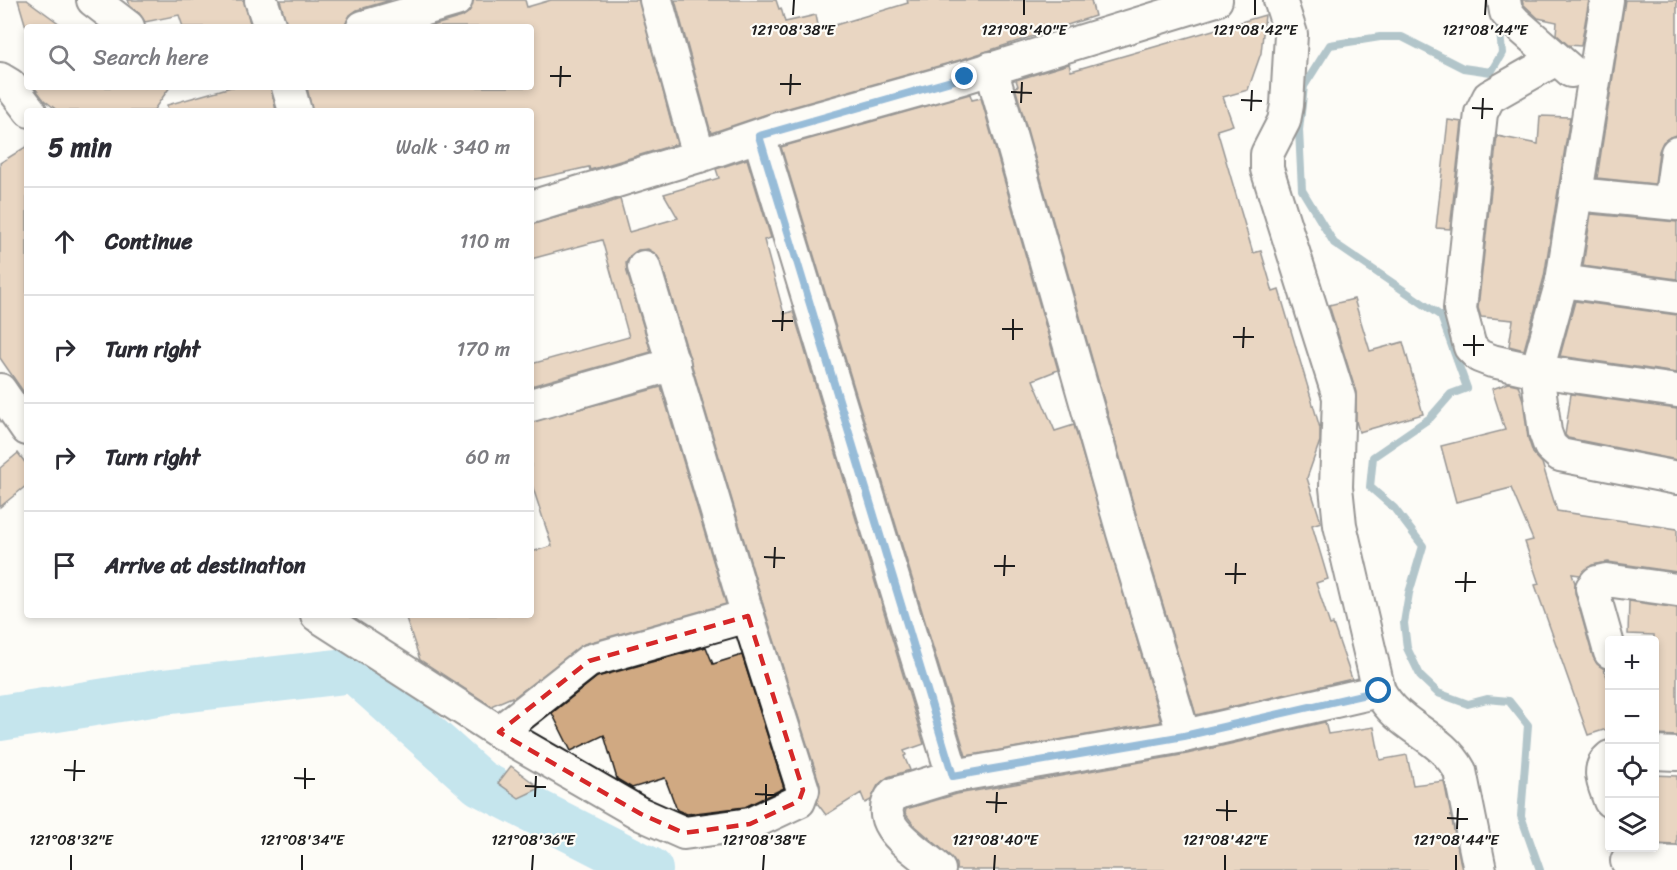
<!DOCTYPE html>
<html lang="en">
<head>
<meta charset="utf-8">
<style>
  body { margin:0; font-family:Sriracha,sans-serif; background:#f7f7f7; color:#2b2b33 }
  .controls { position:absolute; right:18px; bottom:18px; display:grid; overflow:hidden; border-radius:6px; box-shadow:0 3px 9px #0003 }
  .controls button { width:54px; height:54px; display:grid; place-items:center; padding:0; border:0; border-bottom:2px solid #e1e1e2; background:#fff; color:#2b2b33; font:30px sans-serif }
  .stop { position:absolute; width:18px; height:18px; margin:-14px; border:4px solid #1f6fb2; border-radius:50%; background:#fff }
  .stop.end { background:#1f6fb2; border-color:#fff; box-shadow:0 2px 6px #0008 }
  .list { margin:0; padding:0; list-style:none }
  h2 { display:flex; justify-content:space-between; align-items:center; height:78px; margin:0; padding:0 24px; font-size:26px }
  h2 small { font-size:20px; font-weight:400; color:#7c7c81 }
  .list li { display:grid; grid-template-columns:39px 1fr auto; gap:18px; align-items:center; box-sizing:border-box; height:108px; padding:0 24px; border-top:2px solid #e1e1e2 }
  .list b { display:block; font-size:22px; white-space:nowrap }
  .list em { font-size:20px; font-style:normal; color:#7c7c81 }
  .icon { flex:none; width:33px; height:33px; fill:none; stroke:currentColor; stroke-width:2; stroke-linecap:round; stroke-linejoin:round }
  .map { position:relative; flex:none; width:1677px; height:870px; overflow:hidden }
  .search { position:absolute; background:#fff; box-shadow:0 3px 9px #0003; left:24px; top:24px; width:510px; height:66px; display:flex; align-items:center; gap:15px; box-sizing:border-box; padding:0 21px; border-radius:6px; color:#7c7c81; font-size:22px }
  .panel { position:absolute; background:#fff; box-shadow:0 3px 9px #0003; left:24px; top:108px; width:510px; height:510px; border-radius:6px }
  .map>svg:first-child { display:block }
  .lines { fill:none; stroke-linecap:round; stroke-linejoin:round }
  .stream { stroke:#588492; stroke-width:8 }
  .river { stroke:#80c9e1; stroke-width:46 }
  .building { fill:#d0a982; stroke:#1c1c1c; stroke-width:1.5 }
  .minor-casing { stroke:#1c1c1c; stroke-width:36 }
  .minor { stroke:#fdfcf7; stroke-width:32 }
  .route { stroke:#1f6fb2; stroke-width:8 }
  .marked { fill:none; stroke:#d62828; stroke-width:4.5; stroke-dasharray:12 8; stroke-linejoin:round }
  .ticks { fill:none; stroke:#1c1c1c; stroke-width:2 }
  .ticks-label { font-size:15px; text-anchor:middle; fill:#1c1c1c; stroke:#fdfcf7; stroke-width:4.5; stroke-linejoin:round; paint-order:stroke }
</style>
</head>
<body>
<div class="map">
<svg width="1677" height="870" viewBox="0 0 1677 870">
  <rect width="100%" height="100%" fill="#fdfcf7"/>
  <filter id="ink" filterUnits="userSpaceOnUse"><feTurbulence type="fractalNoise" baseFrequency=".0167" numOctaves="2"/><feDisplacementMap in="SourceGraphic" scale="12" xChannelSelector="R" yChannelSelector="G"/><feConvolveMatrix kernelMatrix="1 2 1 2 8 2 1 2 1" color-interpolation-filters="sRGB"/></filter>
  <g filter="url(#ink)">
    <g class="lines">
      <path class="stream" d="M1499 21 1502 53 1491 72 1463 68 1402 37H1380L1330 45 1304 86 1299 130 1302 190 1334 243 1441 316 1467 388 1451 394 1430 418 1373 457 1370 487 1394 508 1423 546 1409 593 1404 623 1407 648 1421 677 1438 693 1468 704 1487 699 1509 701 1528 725 1521 816 1540 870"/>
      <path class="river" d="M0 718 163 692 354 670 480 783 650 870"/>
    </g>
    <g class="building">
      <path d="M18 0H27L64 27H26Z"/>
      <path d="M128 0H244L251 27H183L179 15 145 22 139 13 130 6Z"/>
      <path d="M280 0H391L357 10 350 15 344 27H287Z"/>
      <path d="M473 0H525L527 7 551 0H639L677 144 590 170 589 167 531 180V111H312L307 87H531V27H428L462 17 469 12Z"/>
      <path d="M675 0H776L779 9 781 8 785 22 816 15 819 30 908 3 907 0H1091L1095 16 960 60 767 114 711 133Z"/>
      <path d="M1522 0H1589L1581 46 1568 45 1556 34 1557 22 1538 18 1523 4Z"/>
      <path d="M1625 0H1677V135L1670 137 1663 142 1659 151 1655 184 1597 178Z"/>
      <path d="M1265 15 1261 53 1248 90 1223 97 1233 125 1217 130 1253 253 1261 251 1273 292 1279 290 1320 428V441L1307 478 1321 522 1312 525 1328 579 1316 583 1330 625 1333 624 1352 679 1196 715 1140 528 1015 87 1018 86 1016 80 1069 64 1071 71Z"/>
      <path d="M34 87H170L153 111H58L44 100Z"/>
      <path d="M231 87H271L276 111H168L167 105Z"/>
      <path d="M970 94 972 100 981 98 1058 370 1033 380 1055 431 1074 425 1161 722 966 756 781 147Z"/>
      <path d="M1540 116 1570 117 1544 277 1524 350 1509 346 1513 320 1481 317 1478 308 1497 136 1538 144Z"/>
      <path d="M1448 120 1462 122 1450 229 1436 228Z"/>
      <path d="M27 146V397L0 358V163Z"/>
      <path d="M747 159 771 238 764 240 784 314 793 311 924 744 904 751 906 755 904 756 910 770 888 777 878 785 871 800 865 803 861 793 826 815 817 803 820 785 765 611 661 262 656 254 648 249 638 250 631 255 626 263 627 272 651 352 531 386V364L629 337 602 240 531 259V224L600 206 620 199 629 232 678 218 664 194 719 178 716 169Z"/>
      <path d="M1591 214 1677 222V279L1583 266Z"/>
      <path d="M1354 299 1370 351 1403 342 1423 414 1359 432 1356 421V392L1329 305Z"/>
      <path d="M1575 301 1677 315V373L1560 356Z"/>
      <path d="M1509 383 1518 385 1523 400 1528 438 1533 453 1542 463 1557 511 1677 529V572L1608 562 1592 565 1580 575 1572 574 1575 583V593L1593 657 1597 664 1604 669 1610 685V728L1588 735 1535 585 1539 584 1525 542 1533 540 1511 488 1456 502 1441 446 1505 430 1492 389Z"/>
      <path d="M661 387 726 604 584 644 512 699V697L491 706 420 660 405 615H531V552L552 546 531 482V422Z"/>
      <path d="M1571 394 1677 409V460L1568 438 1565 435Z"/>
      <path d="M18 453 27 465V485L0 507V468Z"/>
      <path d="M1629 601 1677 608V736L1656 735 1654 635 1628 634Z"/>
      <path d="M706 647 713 664 742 655 784 788 745 807 687 814 677 810 665 778 632 788 617 779 604 735 571 751 552 713 597 677Z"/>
      <path d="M1325 722 1328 734 1374 727 1380 760 1407 755 1413 785 1444 781 1462 870H956V864L951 857 913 824 905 813 906 809 957 794 1187 754Z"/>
      <path d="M511 766 540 788 519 798 498 783Z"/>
      <path d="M1654 775 1677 776V845L1654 844Z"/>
    </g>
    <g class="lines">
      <defs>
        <g id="minor">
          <path d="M93 0 128 27"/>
          <path d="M261 0 270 27"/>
          <path d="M656 0 699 156"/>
          <path d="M1280 0 1291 34 1287 105 1284 121 1267 154V169L1339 397 1336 487 1340 525 1379 691C1400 729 1440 734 1460 771L1480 870"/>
          <path d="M1504 0 1506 12 1515 22 1571 71"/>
          <path d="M1607 0 1562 281 1537 371 1545 432 1550 446 1560 455 1677 478"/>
          <path d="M363 27 456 0"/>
          <path d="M1556 59 1489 97 1481 113 1460 309 1470 347 1479 356 1492 361 1537 371 1677 391"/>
          <path d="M991 68 1123 533 1184 736"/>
          <path d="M0 79 10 85 30 111"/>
          <path d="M288 87 295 111"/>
          <path d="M759 136 953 776"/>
          <path d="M1576 194 1677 204"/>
          <path d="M1670 203 1677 153"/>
          <path d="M531 207 699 156 772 131 965 77 1216 0"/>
          <path d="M1562 281 1677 297"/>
          <path d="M0 390 27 429"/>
          <path d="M531 405 674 364"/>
          <path d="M317 615 499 732 641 814 684 833 750 824 799 801 803 790 748 616 644 267"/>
          <path d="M1610 652 1592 588 1597 582 1606 580 1677 590"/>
          <path d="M499 732 589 661 748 616"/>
          <path d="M1654 753 1677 754"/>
          <path d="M1610 757C1595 769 1605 786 1610 801"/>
          <path d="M1627 861 1677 863"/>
          <path d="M939 870C922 852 867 825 894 794L953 776 1184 736 1379 691"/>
        </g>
      </defs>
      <use href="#minor" class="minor-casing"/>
      <use href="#minor" class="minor"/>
    </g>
  </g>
  <g class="lines" filter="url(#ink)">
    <path class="route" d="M965 77 759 136 953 776 1184 736 1379 691"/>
  </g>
  <path d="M0 0H1677V870H0ZM748 616 803 790 799 801 750 824 684 833 641 814 499 732 589 661Z" fill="#fdfcf7" fill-opacity=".55" fill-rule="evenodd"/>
  <path class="marked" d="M748 616 803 790 799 801 750 824 684 833 641 814 499 732 589 661Z"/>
  <path class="ticks" d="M793 15 794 0M1024 15V0M1255 15V0M1485 15 1486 0M550 76H571M780 84H801M560 87 561 66M1011 92 1032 93M790 95 791 74M1241 100 1262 101M1021 103 1022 82M1472 108 1493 109M1251 111 1252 90M1482 119 1483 98M772 321H793M1002 329H1023M782 331 783 311M1233 337H1254M1013 340V319M1463 345H1484M1243 348 1244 327M1474 356V335M764 557 785 558M994 566H1015M774 568 775 547M1225 574H1246M1004 576 1005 555M1455 582H1476M1235 584 1236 563M1465 592 1466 572M64 770 85 771M294 778 315 779M74 781 75 760M525 786 546 787M305 789V768M755 794 776 795M535 797 536 776M986 802 1007 803M766 805V784M1216 810 1237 811M996 813 997 792M1447 818 1468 819M1227 821V800M1457 829 1458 808M71 870V855M302 870V855M532 870 533 855M763 870 764 855M994 870 995 855M1225 870V855M1456 870V855"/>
  <g class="ticks-label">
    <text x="793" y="35">121°08'38"E</text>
    <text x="1024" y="35">121°08'40"E</text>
    <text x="1255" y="35">121°08'42"E</text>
    <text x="1485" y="35">121°08'44"E</text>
    <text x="71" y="845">121°08'32"E</text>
    <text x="302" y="845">121°08'34"E</text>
    <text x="533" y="845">121°08'36"E</text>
    <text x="764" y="845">121°08'38"E</text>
    <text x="995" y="845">121°08'40"E</text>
    <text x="1225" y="845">121°08'42"E</text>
    <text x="1456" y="845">121°08'44"E</text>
  </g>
</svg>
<div class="controls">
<button>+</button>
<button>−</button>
<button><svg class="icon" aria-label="locate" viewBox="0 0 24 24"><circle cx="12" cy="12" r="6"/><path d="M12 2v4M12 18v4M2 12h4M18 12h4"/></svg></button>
<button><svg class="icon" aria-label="layers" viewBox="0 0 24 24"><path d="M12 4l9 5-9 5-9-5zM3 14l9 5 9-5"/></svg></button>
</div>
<div class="stop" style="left:1379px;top:691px"></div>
<div class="stop end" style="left:965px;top:77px"></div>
<div class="search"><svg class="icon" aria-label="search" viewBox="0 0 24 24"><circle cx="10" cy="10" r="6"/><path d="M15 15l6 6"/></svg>Search here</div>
<section class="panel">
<h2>5 min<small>Walk · 340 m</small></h2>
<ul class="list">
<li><svg class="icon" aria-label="ahead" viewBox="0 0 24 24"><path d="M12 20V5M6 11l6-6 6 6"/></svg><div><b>Continue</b></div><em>110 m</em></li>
<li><svg class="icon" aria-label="right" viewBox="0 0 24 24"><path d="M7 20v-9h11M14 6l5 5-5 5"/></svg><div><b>Turn right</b></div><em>170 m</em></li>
<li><svg class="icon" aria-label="right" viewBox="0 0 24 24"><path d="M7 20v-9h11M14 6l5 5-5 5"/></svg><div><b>Turn right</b></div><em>60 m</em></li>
<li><svg class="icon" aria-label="arrive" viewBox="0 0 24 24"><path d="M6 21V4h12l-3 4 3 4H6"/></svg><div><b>Arrive at destination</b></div></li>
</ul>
</section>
</div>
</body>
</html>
